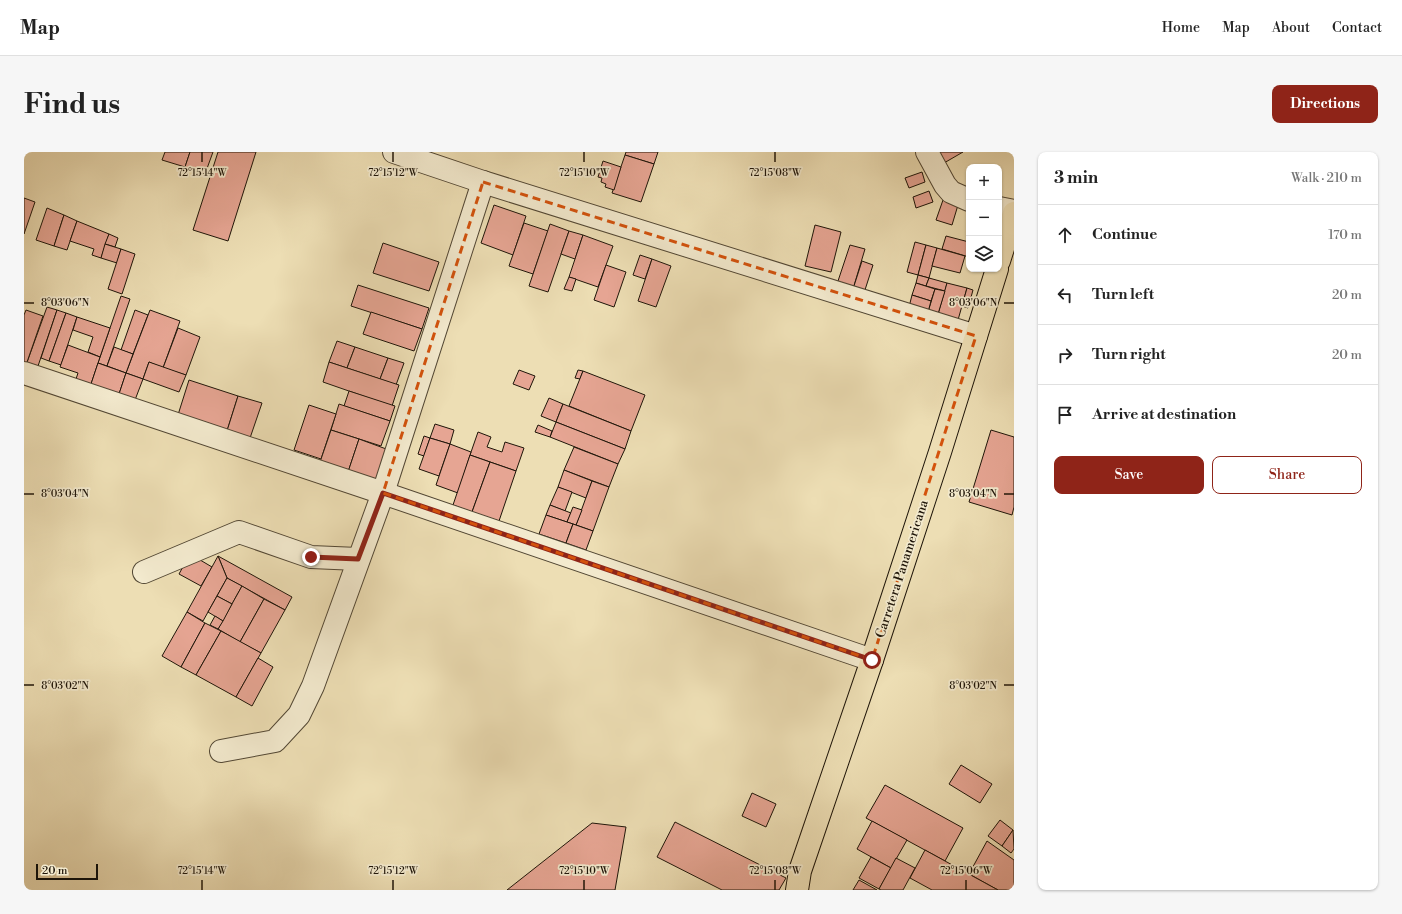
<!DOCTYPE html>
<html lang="en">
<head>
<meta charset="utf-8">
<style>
  body { margin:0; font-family:"Libre Bodoni",serif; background:#f6f6f6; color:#222 }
  .controls { position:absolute; right:12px; top:12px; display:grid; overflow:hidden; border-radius:8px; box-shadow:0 1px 3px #0004 }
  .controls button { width:36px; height:36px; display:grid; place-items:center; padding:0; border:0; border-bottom:1px solid #e0e0e0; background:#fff; color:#222; font:20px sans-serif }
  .scale { position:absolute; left:12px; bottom:10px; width:62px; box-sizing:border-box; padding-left:4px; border:2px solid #1e1509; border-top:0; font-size:11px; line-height:14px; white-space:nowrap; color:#1e1509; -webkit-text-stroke:3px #f3eace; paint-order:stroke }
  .stop { position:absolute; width:12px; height:12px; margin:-9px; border:3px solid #8f2418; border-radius:50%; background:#fff }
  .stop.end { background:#8f2418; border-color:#fff; box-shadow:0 1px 4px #0008 }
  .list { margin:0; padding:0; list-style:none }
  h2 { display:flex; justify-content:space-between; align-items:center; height:52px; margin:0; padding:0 16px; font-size:17px }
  h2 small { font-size:13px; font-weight:400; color:#767676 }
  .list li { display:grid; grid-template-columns:26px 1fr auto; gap:12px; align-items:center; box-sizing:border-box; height:60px; padding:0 16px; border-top:1px solid #e0e0e0 }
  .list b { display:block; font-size:15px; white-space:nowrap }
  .list em { font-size:13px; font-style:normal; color:#767676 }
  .actions { display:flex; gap:8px; padding:12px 16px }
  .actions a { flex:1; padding:9px 0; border:1px solid #8f2418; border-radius:8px; text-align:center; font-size:14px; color:#8f2418 }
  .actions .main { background:#8f2418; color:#fff }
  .icon { flex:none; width:22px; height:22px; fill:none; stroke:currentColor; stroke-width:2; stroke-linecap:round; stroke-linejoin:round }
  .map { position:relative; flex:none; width:990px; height:738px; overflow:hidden; border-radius:8px }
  header { display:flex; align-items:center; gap:24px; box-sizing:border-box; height:56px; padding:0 20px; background:#fff; border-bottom:1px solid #e0e0e0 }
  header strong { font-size:19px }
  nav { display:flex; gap:22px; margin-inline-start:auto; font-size:14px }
  .intro { display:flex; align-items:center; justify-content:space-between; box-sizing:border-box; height:96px; padding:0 24px }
  h1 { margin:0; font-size:28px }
  .button { padding:10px 18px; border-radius:8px; background:#8f2418; color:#fff; font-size:14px; font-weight:700 }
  main { display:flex; gap:24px; padding:0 24px }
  aside { flex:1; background:#fff; border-radius:8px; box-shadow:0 1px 3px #0004 }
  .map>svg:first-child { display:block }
  .building { fill:#e6a593; stroke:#1e1509 }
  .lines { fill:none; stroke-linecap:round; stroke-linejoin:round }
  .minor-casing { stroke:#524734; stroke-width:24 }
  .highway-casing { stroke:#1e1509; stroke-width:24 }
  .minor { stroke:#f3eace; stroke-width:22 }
  .highway { stroke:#eddeb4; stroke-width:22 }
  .route { stroke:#8f2418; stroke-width:5 }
  .marked { fill:none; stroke:#d4520c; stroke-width:3; stroke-dasharray:8 5; stroke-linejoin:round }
  .ticks { fill:none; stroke:#1e1509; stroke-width:1.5 }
  .labels { text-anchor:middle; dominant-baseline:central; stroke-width:3.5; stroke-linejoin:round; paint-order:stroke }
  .street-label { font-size:13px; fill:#1e1509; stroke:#f3eace }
  .ticks-label { font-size:10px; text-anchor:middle; fill:#1e1509; stroke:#f3eace; stroke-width:3.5; stroke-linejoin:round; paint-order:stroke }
</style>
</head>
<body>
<header>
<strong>Map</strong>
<nav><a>Home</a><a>Map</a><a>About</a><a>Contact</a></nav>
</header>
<div class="intro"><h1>Find us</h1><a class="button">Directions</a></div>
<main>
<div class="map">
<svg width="990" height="738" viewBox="0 0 990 738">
  <rect width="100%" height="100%" fill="#eddeb4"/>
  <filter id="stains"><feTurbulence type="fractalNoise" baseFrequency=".005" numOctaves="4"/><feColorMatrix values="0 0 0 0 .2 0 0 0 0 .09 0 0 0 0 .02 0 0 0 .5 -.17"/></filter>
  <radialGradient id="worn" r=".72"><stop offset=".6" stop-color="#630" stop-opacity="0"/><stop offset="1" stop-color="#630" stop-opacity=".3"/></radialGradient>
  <g class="building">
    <path d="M141 0H166L161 15 138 8Z"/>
    <path d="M166 0H189L181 22 161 15Z"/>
    <path d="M194 0H232L204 89 169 78Z"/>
    <path d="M602 0H634L630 12 601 3Z"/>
    <path d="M914 0H939L920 11Z"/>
    <path d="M601 3 630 12 617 50 588 41Z"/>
    <path d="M579 9 597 15 590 38 581 35 582 32 577 30 578 26 574 25Z"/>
    <path d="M898 20 901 30 885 36 881 26Z"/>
    <path d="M905 39 909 50 892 56 889 45Z"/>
    <path d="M0 46 11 50 0 82Z"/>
    <path d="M919 48 934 53 928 73 912 68Z"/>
    <path d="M470 53 502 64 489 103 457 91Z"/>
    <path d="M23 56 40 63 30 94 12 88Z"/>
    <path d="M40 63 53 69 43 98 30 94Z"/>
    <path d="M53 69 85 82 77 106 68 103 70 97 46 89Z"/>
    <path d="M500 71 524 79 509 122 485 114Z"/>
    <path d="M526 72 545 79 524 140 505 134Z"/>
    <path d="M791 73 817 80 807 120 781 114Z"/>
    <path d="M545 79 559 83 551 107 537 102Z"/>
    <path d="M85 82 94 86 91 95 81 92Z"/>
    <path d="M559 83 589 94 574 135 545 125Z"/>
    <path d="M922 84 945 90V105L918 97Z"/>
    <path d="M891 90 902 93 894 123 883 120Z"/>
    <path d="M359 91 415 110 405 139 349 121Z"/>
    <path d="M81 92 97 97 93 111 77 106Z"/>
    <path d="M826 93 841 97 829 137 813 132Z"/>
    <path d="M902 93 913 96 905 126 894 123Z"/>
    <path d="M913 96 941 104 936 121 908 114Z"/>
    <path d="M97 97 111 102 98 142 84 137Z"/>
    <path d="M616 103 628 107 621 127 609 123Z"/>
    <path d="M628 107 647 114 632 155 614 149Z"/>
    <path d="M838 109 849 113 840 141 829 137Z"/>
    <path d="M582 113 602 120 590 155 570 148Z"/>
    <path d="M894 123 905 126 902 134 892 131Z"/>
    <path d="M545 125 552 127 548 139 540 137Z"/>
    <path d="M905 126 923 131 921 139 902 134Z"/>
    <path d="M892 131 911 137 907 149 888 143Z"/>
    <path d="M923 131 943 136 934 168 914 162Z"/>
    <path d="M334 133 405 156 398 177 327 154Z"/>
    <path d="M943 136 949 138 944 156 938 154Z"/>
    <path d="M911 137 921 139 914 162 904 160Z"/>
    <path d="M888 143 907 149 904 160 885 155Z"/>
    <path d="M97 144 106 147 83 214 74 211Z"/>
    <path d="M23 155 33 158 13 217 2 213Z"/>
    <path d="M2 158 19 164 2 213 0 212V163Z"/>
    <path d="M33 158 42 161 25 209 17 206Z"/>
    <path d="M111 158 124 163 109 202 97 198Z"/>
    <path d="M126 158 156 169 139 216 125 210 119 227 102 221Z"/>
    <path d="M347 160 398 177 390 199 339 182Z"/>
    <path d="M42 161 53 165 37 213 25 209Z"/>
    <path d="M53 165 86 176 76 205 64 200 69 185 49 178Z"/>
    <path d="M154 176 176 185 162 223 139 216Z"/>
    <path d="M313 189 331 195 323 216 305 210Z"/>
    <path d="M44 193 76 205 67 232 52 227 54 221 36 215Z"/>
    <path d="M90 195 109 202 102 221 83 214Z"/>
    <path d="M331 195 364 206 356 227 323 216Z"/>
    <path d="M364 206 380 211 372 233 356 227Z"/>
    <path d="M125 210 162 223 155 240 119 227Z"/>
    <path d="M305 210 375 233 368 254 299 230Z"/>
    <path d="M74 211 102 221 95 242 67 232Z"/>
    <path d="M495 218 511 224 505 238 489 232Z"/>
    <path d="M554 218 559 219 556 227 551 226Z"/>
    <path d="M559 219 621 243 607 279 545 254Z"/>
    <path d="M102 221 119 227 111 248 95 242Z"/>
    <path d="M165 228 214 244 202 282 153 266Z"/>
    <path d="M325 239 371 254 366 269 320 254Z"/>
    <path d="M214 244 238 251 225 289 202 282Z"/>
    <path d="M525 246 539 252 532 270 517 264Z"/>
    <path d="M315 252 366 269 357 294 307 278Z"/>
    <path d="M539 252 607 279 601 297 532 270Z"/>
    <path d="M285 253 312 262 297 307 270 298Z"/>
    <path d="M532 270 601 297 594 312 526 285Z"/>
    <path d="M411 272 430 278 426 292 406 286Z"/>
    <path d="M514 273 528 279 526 285 511 280Z"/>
    <path d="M307 278 335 287 323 323 295 313Z"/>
    <path d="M967 278 990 285V355L988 363 945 350Z"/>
    <path d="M454 280 467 285 463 295 478 300 481 290 500 296 492 319 446 303Z"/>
    <path d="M400 284 406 286 400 304 394 302Z"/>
    <path d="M406 286 426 292 415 324 395 317Z"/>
    <path d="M335 287 365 298 353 333 323 323Z"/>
    <path d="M426 292 447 300 434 341 412 333Z"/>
    <path d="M550 295 594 312 585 335 540 318Z"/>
    <path d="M446 303 466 310 448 360 429 353Z"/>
    <path d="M466 310 492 319 475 369 448 360Z"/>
    <path d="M540 318 568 329 562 346 534 335Z"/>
    <path d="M568 329 585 335 569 379 552 373Z"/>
    <path d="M534 335 548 340 541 359 526 353Z"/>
    <path d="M526 353 547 361 543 370 522 363Z"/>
    <path d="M549 355 558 358 552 373 543 370Z"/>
    <path d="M522 363 549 372 542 391 515 382Z"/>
    <path d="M549 372 569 379 562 398 542 391Z"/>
    <path d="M166 402 188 415 177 434 155 422Z"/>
    <path d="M194 404 268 445 261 458 203 426Z"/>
    <path d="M194 404 203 426 179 469 163 460Z"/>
    <path d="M203 426 218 434 208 452 193 444Z"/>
    <path d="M218 434 240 447 216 490 194 477Z"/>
    <path d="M193 444 208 452 199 469 184 460Z"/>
    <path d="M240 447 261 458 237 501 216 490Z"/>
    <path d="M163 460 181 471 157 515 138 504Z"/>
    <path d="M191 464 199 469 194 477 186 473Z"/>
    <path d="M181 471 197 479 172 523 157 515Z"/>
    <path d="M197 479 237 501 212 545 172 523Z"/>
    <path d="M234 506 249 515 228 554 212 545Z"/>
    <path d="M937 613 968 632 956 651 925 632Z"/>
    <path d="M861 633 939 676 921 709 842 666Z"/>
    <path d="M728 641 752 652 742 675 718 664Z"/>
    <path d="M976 668 989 678 978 694 964 684Z"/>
    <path d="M848 669 883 688 867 716 833 697Z"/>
    <path d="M651 670 762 726 755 738H698L633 705Z"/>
    <path d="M568 671 602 675 591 738H483Z"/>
    <path d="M989 678 990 697 987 701 978 694Z"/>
    <path d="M963 689 990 708V735L988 738H974L945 722Z"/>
    <path d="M901 698 921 709 974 738H908L886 726Z"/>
    <path d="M847 705 867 716 855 737 835 726Z"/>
    <path d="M872 706 891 716 879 738H857L855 737Z"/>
    <path d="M835 728 853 738H829Z"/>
  </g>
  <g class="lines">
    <defs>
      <g id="minor">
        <path d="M370 0 459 30 952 184"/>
        <path d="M903 0 921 33 927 40 945 48"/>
        <path d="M975 56 990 59"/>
        <path d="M0 221 359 341 848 508"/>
        <path d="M120 420 215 380 287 405 334 407"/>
        <path d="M197 599 251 589 275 563 289 534 359 341 459 30"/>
      </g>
      <g id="highway">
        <path d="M975 109 990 61"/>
        <path d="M773 738 776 719 848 508 916 300 973 117"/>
      </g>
    </defs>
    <use href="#minor" class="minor-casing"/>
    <use href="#highway" class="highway-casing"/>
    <use href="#minor" class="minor"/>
    <use href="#highway" class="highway"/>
  </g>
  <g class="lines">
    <path class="route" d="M287 405 334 407 359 341 848 508"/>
  </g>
  <path class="marked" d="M459 30 952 184 848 508 359 341Z"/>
  <path class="ticks" d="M178 0V10M369 0V10M560 0V10M751 0V10M0 151H10M980 151H990M0 342H10M980 342H990M0 533H10M980 533H990M178 728V738M369 728V738M560 728V738M751 728V738M942 728V738"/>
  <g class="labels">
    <g class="street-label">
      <text transform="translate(878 417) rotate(-72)">Carretera Panamericana</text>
    </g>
  </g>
  <g class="ticks-label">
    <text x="178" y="24">72°15'14"W</text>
    <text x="369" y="24">72°15'12"W</text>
    <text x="560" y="24">72°15'10"W</text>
    <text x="751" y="24">72°15'08"W</text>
    <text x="41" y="154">8°03'06"N</text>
    <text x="949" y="154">8°03'06"N</text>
    <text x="41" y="345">8°03'04"N</text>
    <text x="949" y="345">8°03'04"N</text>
    <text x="41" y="537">8°03'02"N</text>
    <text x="949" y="537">8°03'02"N</text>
    <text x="178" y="722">72°15'14"W</text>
    <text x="369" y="722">72°15'12"W</text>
    <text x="560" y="722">72°15'10"W</text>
    <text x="751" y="722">72°15'08"W</text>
    <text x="942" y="722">72°15'06"W</text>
  </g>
  <rect width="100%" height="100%" filter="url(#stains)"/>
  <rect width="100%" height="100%" fill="url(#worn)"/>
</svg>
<div class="controls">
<button>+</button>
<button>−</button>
<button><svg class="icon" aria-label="layers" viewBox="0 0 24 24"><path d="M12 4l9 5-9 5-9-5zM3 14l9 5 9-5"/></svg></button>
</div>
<div class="scale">20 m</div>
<div class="stop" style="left:848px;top:508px"></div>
<div class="stop end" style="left:287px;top:405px"></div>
</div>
<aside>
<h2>3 min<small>Walk · 210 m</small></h2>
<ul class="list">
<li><svg class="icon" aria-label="ahead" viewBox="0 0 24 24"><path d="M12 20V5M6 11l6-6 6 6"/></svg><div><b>Continue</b></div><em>170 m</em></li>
<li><svg class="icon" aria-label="left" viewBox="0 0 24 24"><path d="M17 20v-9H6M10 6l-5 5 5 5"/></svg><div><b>Turn left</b></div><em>20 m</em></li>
<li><svg class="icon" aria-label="right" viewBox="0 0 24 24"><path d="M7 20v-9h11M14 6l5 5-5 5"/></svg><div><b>Turn right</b></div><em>20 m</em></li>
<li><svg class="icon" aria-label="arrive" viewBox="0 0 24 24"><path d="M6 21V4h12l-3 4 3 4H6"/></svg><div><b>Arrive at destination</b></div></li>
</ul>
<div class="actions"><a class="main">Save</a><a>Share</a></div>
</aside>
</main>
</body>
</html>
